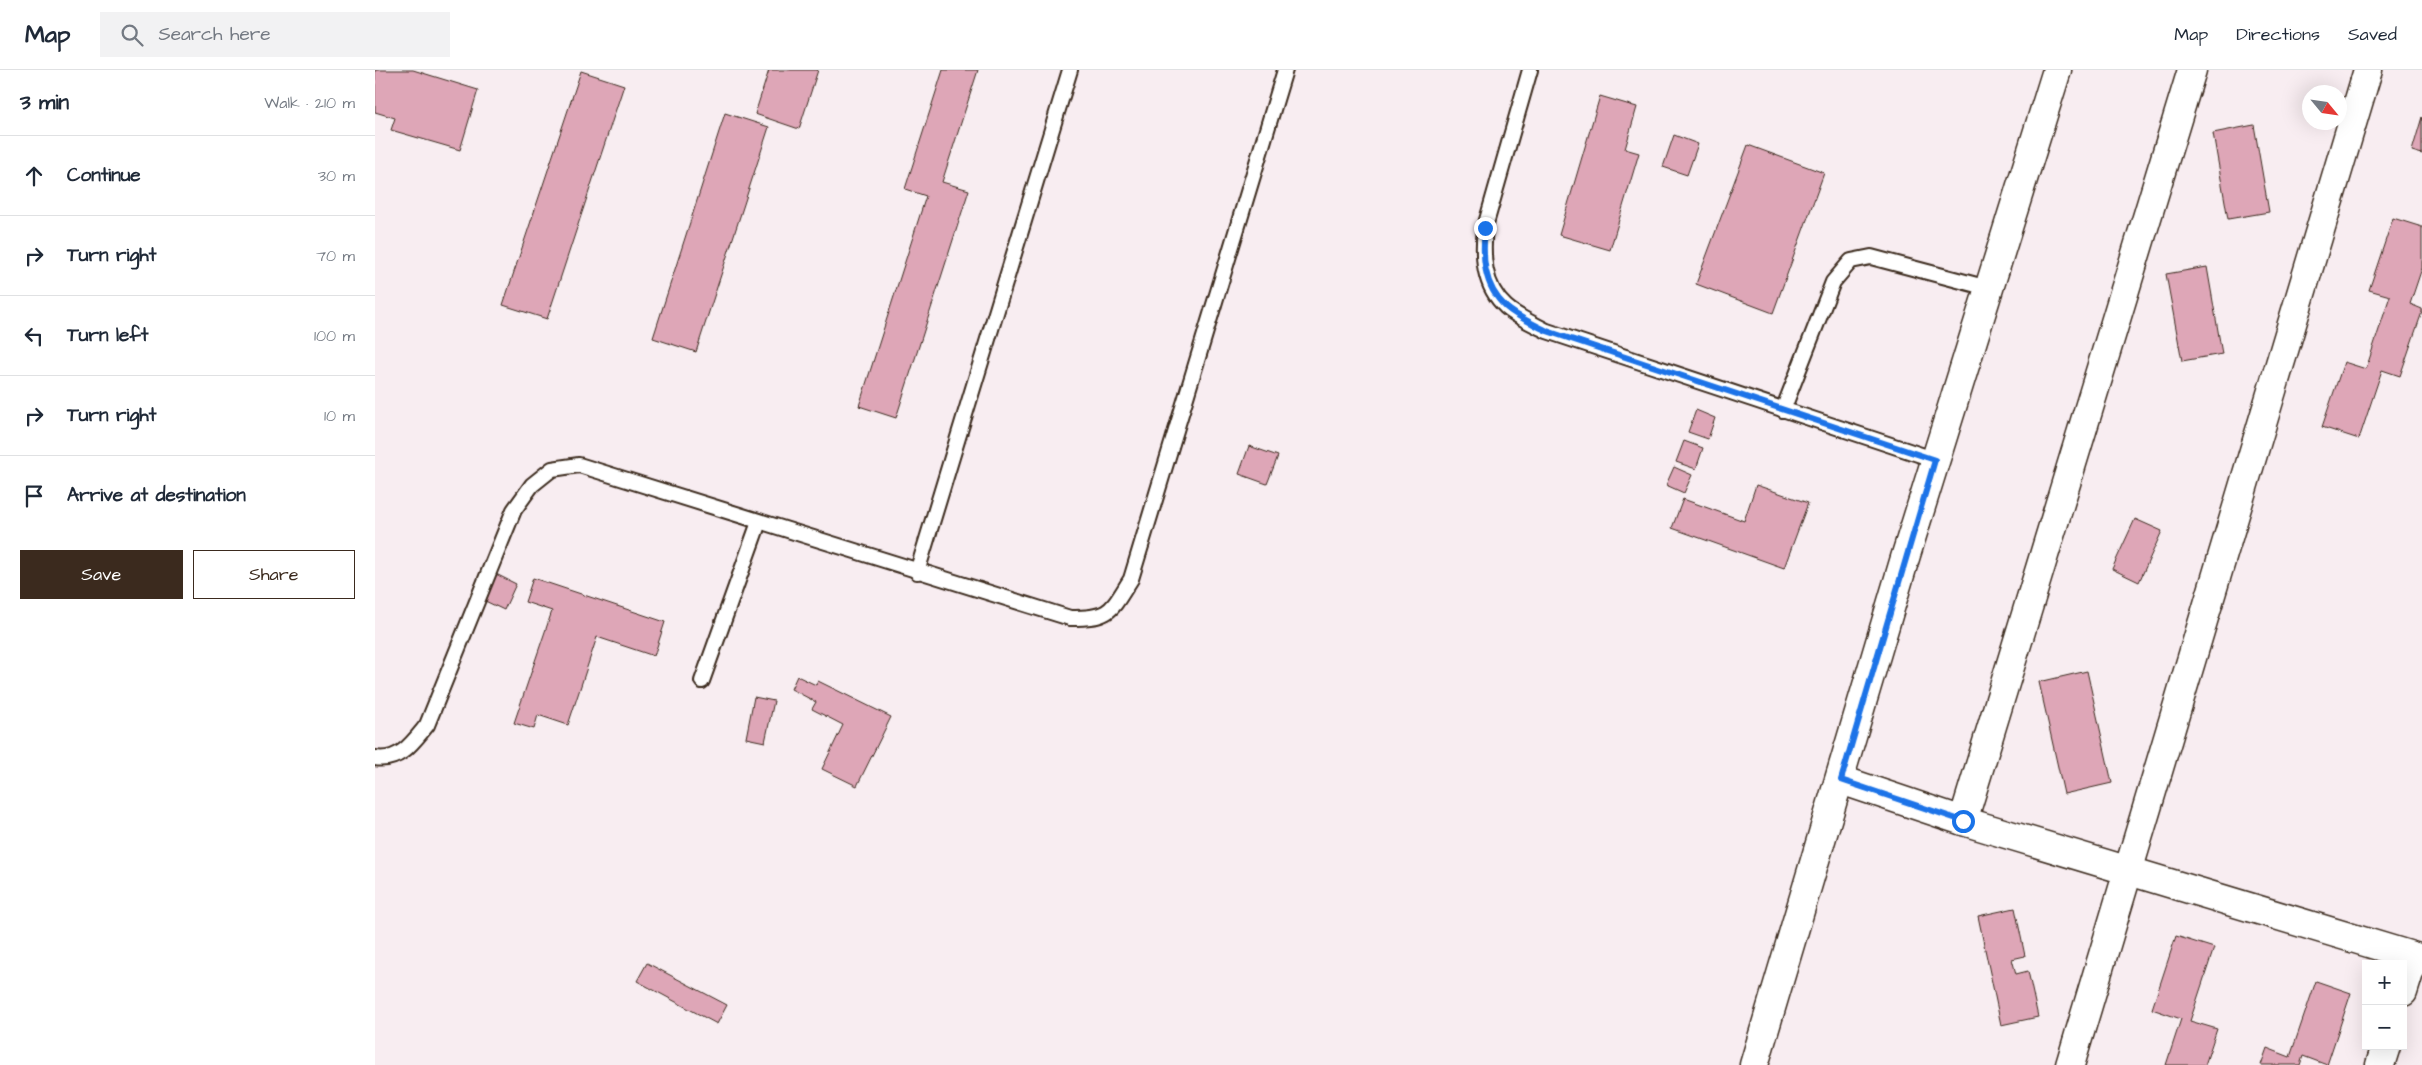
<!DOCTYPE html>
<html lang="en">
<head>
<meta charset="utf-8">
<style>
  body { margin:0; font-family:"Architects Daughter",sans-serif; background:#f2f2f3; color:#1f2937 }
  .controls { position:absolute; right:15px; bottom:15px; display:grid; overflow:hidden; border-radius:0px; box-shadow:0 5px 20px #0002 }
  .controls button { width:45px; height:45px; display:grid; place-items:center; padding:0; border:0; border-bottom:1px solid #e0e1e3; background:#fff; color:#1f2937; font:25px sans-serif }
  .compass { position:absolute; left:1927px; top:15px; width:45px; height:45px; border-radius:50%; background:#fff; box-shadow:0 5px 20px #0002; rotate:119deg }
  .stop { position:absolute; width:15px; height:15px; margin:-11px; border:4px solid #1a73e8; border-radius:50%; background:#fff }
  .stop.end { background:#1a73e8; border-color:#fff; box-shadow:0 1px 5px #0008 }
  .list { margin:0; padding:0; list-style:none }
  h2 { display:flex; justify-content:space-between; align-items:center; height:65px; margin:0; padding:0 20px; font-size:21px }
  h2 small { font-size:16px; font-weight:400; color:#747a83 }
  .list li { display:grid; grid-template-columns:32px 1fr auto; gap:15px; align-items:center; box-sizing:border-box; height:80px; padding:0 20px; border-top:1px solid #e0e1e3 }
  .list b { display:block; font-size:19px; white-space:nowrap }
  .list em { font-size:16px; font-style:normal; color:#747a83 }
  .actions { display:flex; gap:10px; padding:15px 20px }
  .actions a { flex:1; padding:11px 0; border:1px solid #3b2a1e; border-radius:0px; text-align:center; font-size:18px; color:#3b2a1e }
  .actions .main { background:#3b2a1e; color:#fff }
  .icon { flex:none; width:28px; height:28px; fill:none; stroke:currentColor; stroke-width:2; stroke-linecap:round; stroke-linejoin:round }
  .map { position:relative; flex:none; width:2047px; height:995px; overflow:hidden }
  header { display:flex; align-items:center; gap:30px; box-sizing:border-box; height:70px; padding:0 25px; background:#fff; border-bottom:1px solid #e0e1e3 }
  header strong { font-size:24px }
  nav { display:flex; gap:28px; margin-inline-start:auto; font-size:18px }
  .search { width:350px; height:45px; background:#f2f2f3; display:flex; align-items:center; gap:12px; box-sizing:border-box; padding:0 18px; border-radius:0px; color:#747a83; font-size:19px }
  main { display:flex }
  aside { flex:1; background:#fff }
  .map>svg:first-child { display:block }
  .building { fill:#dea6b7; stroke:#3b2a1e }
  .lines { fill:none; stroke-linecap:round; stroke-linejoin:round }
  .service-casing { stroke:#3b2a1e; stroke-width:18 }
  .minor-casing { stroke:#3b2a1e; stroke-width:31 }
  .tertiary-casing { stroke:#3b2a1e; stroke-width:31 }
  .service { stroke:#fff; stroke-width:14 }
  .minor { stroke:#fff; stroke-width:28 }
  .tertiary { stroke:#fff; stroke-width:28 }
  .route { stroke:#1a73e8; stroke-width:6 }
</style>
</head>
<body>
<header>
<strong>Map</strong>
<div class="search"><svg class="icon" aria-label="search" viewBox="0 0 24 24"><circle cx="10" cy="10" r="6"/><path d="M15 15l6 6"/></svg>Search here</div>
<nav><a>Map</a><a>Directions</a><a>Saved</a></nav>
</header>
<main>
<aside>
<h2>3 min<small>Walk · 210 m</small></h2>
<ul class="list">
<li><svg class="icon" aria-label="ahead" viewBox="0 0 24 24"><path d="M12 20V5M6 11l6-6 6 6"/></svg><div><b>Continue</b></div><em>30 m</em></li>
<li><svg class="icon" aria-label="right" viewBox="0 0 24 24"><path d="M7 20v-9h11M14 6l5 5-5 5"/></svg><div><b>Turn right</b></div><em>70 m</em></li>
<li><svg class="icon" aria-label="left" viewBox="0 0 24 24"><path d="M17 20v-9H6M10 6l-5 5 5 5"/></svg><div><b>Turn left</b></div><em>100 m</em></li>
<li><svg class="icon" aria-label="right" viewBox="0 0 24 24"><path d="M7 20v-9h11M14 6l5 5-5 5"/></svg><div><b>Turn right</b></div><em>10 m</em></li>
<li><svg class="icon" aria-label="arrive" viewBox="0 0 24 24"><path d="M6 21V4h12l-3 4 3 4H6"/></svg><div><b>Arrive at destination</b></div></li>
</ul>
<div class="actions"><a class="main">Save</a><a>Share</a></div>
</aside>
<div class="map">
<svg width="2047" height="995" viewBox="0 0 2047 995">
  <rect width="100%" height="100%" fill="#f8edf1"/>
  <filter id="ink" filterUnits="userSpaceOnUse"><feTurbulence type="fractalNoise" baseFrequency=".02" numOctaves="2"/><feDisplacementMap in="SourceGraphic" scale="10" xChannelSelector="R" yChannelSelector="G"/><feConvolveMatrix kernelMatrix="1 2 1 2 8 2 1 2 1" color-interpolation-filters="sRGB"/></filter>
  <g filter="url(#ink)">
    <g class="building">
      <path d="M0 0H38L103 20 85 80 16 60 20 48 0 42Z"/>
      <path d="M394 0H443L424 59 380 44Z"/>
      <path d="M568 0H603L567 112 594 120 521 348 484 336 551 126 530 119Z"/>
      <path d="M206 1 249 15 172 249 128 235Z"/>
      <path d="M1225 26 1262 37 1250 79 1264 83 1235 180 1184 165Z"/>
      <path d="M350 43 394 57 321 282 278 268Z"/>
      <path d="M2047 47V84L2037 81Z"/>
      <path d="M1879 55 1894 142 1853 149 1838 63Z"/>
      <path d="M1299 65 1323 74 1312 105 1288 97Z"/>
      <path d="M1373 75 1449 103 1398 243 1321 214Z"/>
      <path d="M2018 148 2047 157V198L2035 234 2047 239V242L2025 306 2007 300 1984 369 1947 357 1969 292 1991 299 2015 226 1994 220Z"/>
      <path d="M1832 197 1847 284 1807 291 1791 204Z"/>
      <path d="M1321 340 1340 348 1333 369 1313 362Z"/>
      <path d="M1309 371 1328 378 1321 399 1301 392Z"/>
      <path d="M874 376 903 386 892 414 864 404Z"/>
      <path d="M1299 397 1317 405 1309 423 1291 415Z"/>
      <path d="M1381 415 1433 433 1409 498 1297 458 1308 429 1369 451Z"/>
      <path d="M1760 449 1787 461 1764 512 1737 499Z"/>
      <path d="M119 503 141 514 129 540 106 529Z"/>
      <path d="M158 508 290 552 279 586 222 567 193 655 163 645 159 659 139 653 177 541 150 532Z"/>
      <path d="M1712 601 1737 713 1689 724 1664 612Z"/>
      <path d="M422 606 441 615 443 611 516 647 482 716 447 699 468 655 437 639 441 632 416 619Z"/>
      <path d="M379 627 399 631 390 672 371 668Z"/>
      <path d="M1640 838 1650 886 1637 889 1641 904 1653 901 1663 947 1626 955 1603 846Z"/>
      <path d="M1801 866 1839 878 1815 951 1842 959 1830 995H1791L1806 949 1777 939Z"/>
      <path d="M272 893 352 935 342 954 262 911Z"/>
      <path d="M1941 911 1976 923 1952 995 1928 986 1925 995H1886L1892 978 1915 987Z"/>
    </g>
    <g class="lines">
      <defs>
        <g id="service">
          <path d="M1155 0 1110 157C1107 186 1108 216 1131 237 1142 247 1159 254 1172 261L1561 390"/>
          <path d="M1408 340 1458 212 1476 191 1496 187 1613 218"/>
          <path d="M542 502 695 0"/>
          <path d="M327 611 384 452"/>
          <path d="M0 688C25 692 38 672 52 655L139 440 157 415 177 399 204 395 695 548C736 548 735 542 756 509L910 0"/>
        </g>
        <g id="minor">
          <path d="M1466 710 1588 751 2047 889"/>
          <path d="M1588 751 1817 0"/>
          <path d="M2028 922 2039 887"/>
          <path d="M1695 995 1993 0"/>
          <path d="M2005 995 2011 976"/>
        </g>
        <path id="tertiary" d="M1379 995 1530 488 1682 0"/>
      </defs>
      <use href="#service" class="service-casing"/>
      <use href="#minor" class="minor-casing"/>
      <use href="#tertiary" class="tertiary-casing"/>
      <use href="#service" class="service"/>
      <use href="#minor" class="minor"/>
      <use href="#tertiary" class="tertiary"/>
    </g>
  </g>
  <g class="lines" filter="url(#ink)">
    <path class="route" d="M1110 158C1107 186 1108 216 1131 237 1142 247 1159 254 1172 261L1560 390 1466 710 1588 751"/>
  </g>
</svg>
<div class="controls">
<button>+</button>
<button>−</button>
</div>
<svg class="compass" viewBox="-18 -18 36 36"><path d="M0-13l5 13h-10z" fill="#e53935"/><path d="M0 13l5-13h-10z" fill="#747a83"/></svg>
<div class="stop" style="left:1588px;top:751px"></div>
<div class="stop end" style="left:1110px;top:158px"></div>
</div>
</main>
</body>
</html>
